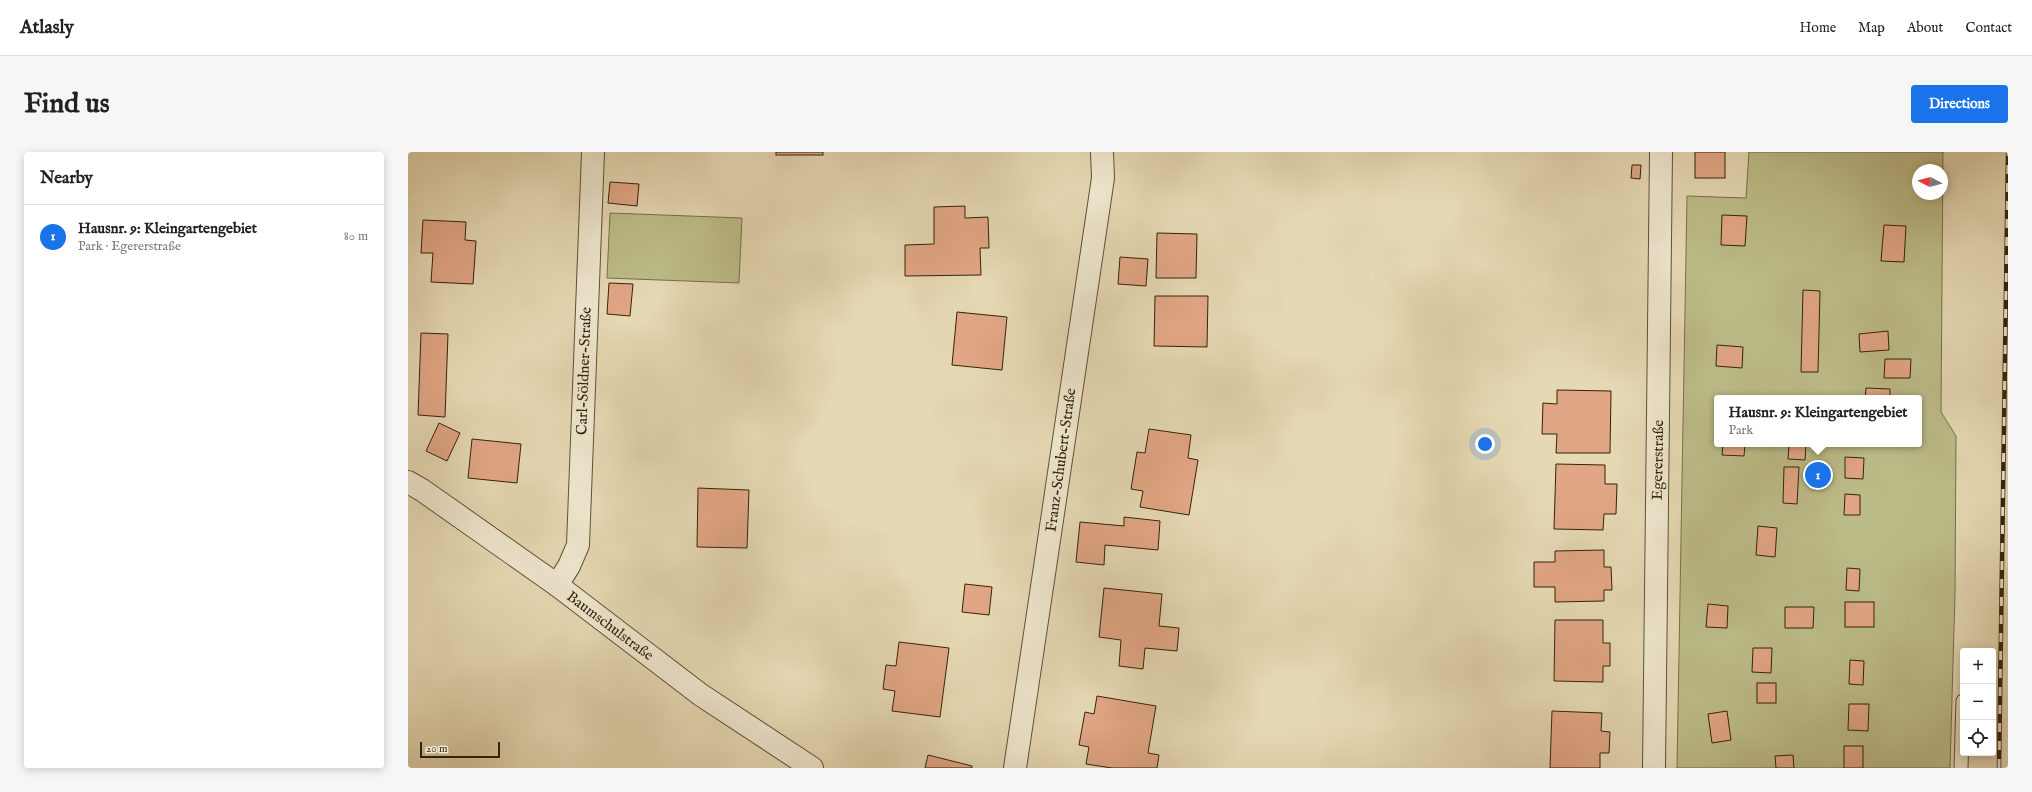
<!DOCTYPE html>
<html lang="en">
<head>
<meta charset="utf-8">
<style>
  body { margin:0; font-family:"IM FELL English",serif; background:#f6f6f6; color:#222 }
  .controls { position:absolute; right:12px; bottom:12px; display:grid; overflow:hidden; border-radius:4px; box-shadow:0 2px 10px #0003 }
  .controls button { width:36px; height:36px; display:grid; place-items:center; padding:0; border:0; border-bottom:1px solid #e0e0e0; background:#fff; color:#222; font:20px sans-serif }
  .compass { position:absolute; left:1504px; top:12px; width:36px; height:36px; border-radius:50%; background:#fff; box-shadow:0 2px 10px #0003; rotate:277deg }
  .scale { position:absolute; left:12px; bottom:10px; width:80px; box-sizing:border-box; padding-left:4px; border:2px solid #33230b; border-top:0; font-size:11px; line-height:14px; white-space:nowrap; color:#33230b; -webkit-text-stroke:3px #eee6ce; paint-order:stroke }
  .you { position:absolute; left:1077px; top:292px; width:14px; height:14px; margin:-10px; border:3px solid #fff; border-radius:50%; background:#1a73e8; box-shadow:0 0 0 6px #1a73e833 }
  .badge { display:grid; place-items:center; width:26px; height:26px; border-radius:50%; background:#1a73e8; color:#fff; font-size:13px; font-weight:700 }
  .pin { position:absolute; translate:-50% -50%; border:2px solid #fff; box-shadow:0 1px 4px #0006 }
  .popup { position:absolute; left:1306px; top:243px; width:208px; height:52px; box-sizing:border-box; display:grid; place-content:center; border-radius:4px; background:#fff; filter:drop-shadow(0 1px 3px #0005); font-size:13px; white-space:nowrap; color:#767676 }
  .popup b { font-size:15px; color:#222 }
  .popup::after { content:''; position:absolute; left:50%; top:100%; margin-left:-8px; border:8px solid transparent; border-top-color:#fff }
  .list { margin:0; padding:0; list-style:none }
  h2 { display:flex; justify-content:space-between; align-items:center; height:52px; margin:0; padding:0 16px; font-size:17px }
  h2 small { font-size:13px; font-weight:400; color:#767676 }
  .list li { display:grid; grid-template-columns:26px 1fr auto; gap:12px; align-items:center; box-sizing:border-box; height:64px; padding:0 16px; border-top:1px solid #e0e0e0 }
  .list b { display:block; font-size:15px; white-space:nowrap }
  .list p { margin:0; font-size:13px; white-space:nowrap; color:#767676 }
  .list em { font-size:13px; font-style:normal; color:#767676 }
  .icon { flex:none; width:22px; height:22px; fill:none; stroke:currentColor; stroke-width:2; stroke-linecap:round; stroke-linejoin:round }
  .map { position:relative; flex:none; width:1600px; height:616px; overflow:hidden; border-radius:4px }
  header { display:flex; align-items:center; gap:24px; box-sizing:border-box; height:56px; padding:0 20px; background:#fff; border-bottom:1px solid #e0e0e0 }
  header strong { font-size:19px }
  nav { display:flex; gap:22px; margin-inline-start:auto; font-size:14px }
  .intro { display:flex; align-items:center; justify-content:space-between; box-sizing:border-box; height:96px; padding:0 24px }
  h1 { margin:0; font-size:28px }
  .button { padding:10px 18px; border-radius:4px; background:#1a73e8; color:#fff; font-size:14px; font-weight:700 }
  main { display:flex; gap:24px; padding:0 24px }
  aside { flex:1; background:#fff; border-radius:4px; box-shadow:0 2px 10px #0003 }
  .map>svg:first-child { display:block }
  .green { fill:#bcbc88; stroke:#78704a; fill-rule:evenodd }
  .building { fill:#e1a685; stroke:#33230b }
  .lines { fill:none; stroke-linecap:round; stroke-linejoin:round }
  .lane-casing { stroke:#605035; stroke-width:15 }
  .street-casing { stroke:#605035; stroke-width:24 }
  .lane { stroke:#eee6ce; stroke-width:13 }
  .street { stroke:#eee6ce; stroke-width:22 }
  .rail-casing { stroke:#33230b; stroke-width:4.5 }
  .rail { stroke:#eee6ce; stroke-width:3; stroke-dasharray:9; stroke-linecap:butt }
  .labels { text-anchor:middle; dominant-baseline:central; stroke-width:3; stroke-linejoin:round; paint-order:stroke }
  .street-label { font-size:15px; fill:#33230b; stroke:#eee6ce }
</style>
</head>
<body>
<header>
<strong>Atlasly</strong>
<nav><a>Home</a><a>Map</a><a>About</a><a>Contact</a></nav>
</header>
<div class="intro"><h1>Find us</h1><a class="button">Directions</a></div>
<main>
<aside>
<h2>Nearby<small></small></h2>
<ul class="list">
<li><span class="badge">1</span><div><b>Hausnr. 9: Kleingartengebiet</b><p>Park · Egererstraße</p></div><em>80 m</em></li>
</ul>
</aside>
<div class="map">
<svg width="1600" height="616" viewBox="0 0 1600 616">
  <rect width="100%" height="100%" fill="#e5d8b3"/>
  <filter id="stains"><feTurbulence type="fractalNoise" baseFrequency=".005" numOctaves="4"/><feColorMatrix values="0 0 0 0 .2 0 0 0 0 .09 0 0 0 0 .02 0 0 0 .5 -.17"/></filter>
  <radialGradient id="worn" r=".72"><stop offset=".6" stop-color="#630" stop-opacity="0"/><stop offset="1" stop-color="#630" stop-opacity=".3"/></radialGradient>
  <g class="green">
    <path d="M1341 0H1535L1533 260 1548 284 1547 443 1542 616H1269L1279 44 1338 46ZM1510 18H1534V42H1510ZM1309 246H1511V292H1309Z"/>
    <path d="M202 61 334 66 331 131 199 126Z"/>
  </g>
  <g class="building">
    <rect x="368" y="0" width="47" height="3"/>
    <rect x="1287" y="0" width="30" height="26"/>
    <path d="M1224 13H1233L1232 27 1223 26Z"/>
    <path d="M202 30 231 32 229 54 200 51Z"/>
    <path d="M557 54V66L580 65 581 96H572L573 123 497 124V93L526 92V55Z"/>
    <path d="M1314 63 1339 64 1337 94 1313 93Z"/>
    <path d="M15 68 58 70 57 88 68 89 65 132 23 130 25 101H13Z"/>
    <path d="M1476 73 1498 74 1496 110 1473 109Z"/>
    <path d="M749 81 789 82 788 126H748Z"/>
    <path d="M712 105 740 107 738 134 710 132Z"/>
    <path d="M201 131 225 132 222 164 199 162Z"/>
    <path d="M1395 138 1412 139 1410 220H1393Z"/>
    <path d="M747 144H800L799 195 746 194Z"/>
    <path d="M549 160 599 165 594 218 544 213Z"/>
    <path d="M1480 179 1481 198 1452 200 1451 182Z"/>
    <path d="M13 181 40 182 37 265 10 263Z"/>
    <path d="M1309 193 1335 195 1334 216 1308 214Z"/>
    <path d="M1477 207H1503L1502 226H1476Z"/>
    <path d="M1458 236 1482 237V246H1457Z"/>
    <path d="M1149 238 1203 239 1202 301H1148L1149 282H1134L1135 251 1149 252Z"/>
    <path d="M31 271 52 281 39 309 18 299Z"/>
    <path d="M741 277 783 283 780 306 790 308 781 363 732 355 735 339 723 337 729 300 737 301Z"/>
    <path d="M64 287 113 292 109 331 60 326Z"/>
    <path d="M1315 292H1337L1336 304 1314 303Z"/>
    <path d="M1381 292H1398L1397 308 1380 307Z"/>
    <path d="M1437 305 1456 306 1455 327 1437 326Z"/>
    <path d="M1148 312 1197 313V332H1209L1208 362H1196L1195 378 1146 377Z"/>
    <path d="M1376 315H1391L1389 352 1375 351Z"/>
    <path d="M290 336 341 338 339 396 289 395Z"/>
    <path d="M1437 342 1452 343V363H1436Z"/>
    <path d="M716 365 752 369 750 398 697 393 696 413 668 410 672 370 716 374Z"/>
    <path d="M1350 374 1369 376 1367 405 1348 403Z"/>
    <path d="M1196 398V415H1203L1204 438H1196V449L1147 450V435H1126V410H1147V399Z"/>
    <path d="M1439 416 1452 417 1451 439 1438 438Z"/>
    <path d="M557 432 584 435 581 463 554 460Z"/>
    <path d="M696 436 754 442 751 474 771 476 769 499 737 496 735 517 711 514 713 488 691 485Z"/>
    <rect x="1437" y="450" width="29" height="25"/>
    <path d="M1300 452 1320 454 1319 476 1298 475Z"/>
    <path d="M1377 455H1406L1405 476H1377Z"/>
    <path d="M1147 468H1195V491H1202V514H1195V530L1146 529Z"/>
    <path d="M491 490 541 496 532 565 484 559 487 539 475 537 478 513 488 514Z"/>
    <path d="M1345 496H1364L1363 521 1344 520Z"/>
    <path d="M1442 508 1456 509 1455 533 1441 532Z"/>
    <rect x="1349" y="531" width="19" height="20"/>
    <path d="M689 544 748 554 740 601 751 603 749 616H704L678 612 681 595 671 593 677 560 686 562Z"/>
    <path d="M1441 552H1461L1460 579 1440 578Z"/>
    <path d="M1144 559 1194 561 1193 579 1202 580 1201 601H1192V616H1142Z"/>
    <path d="M1319 559 1323 588 1304 591 1300 562Z"/>
    <rect x="1436" y="594" width="19" height="22"/>
    <path d="M520 603 564 614V616H517Z"/>
    <path d="M1385 603 1386 616H1368L1367 604Z"/>
  </g>
  <g class="lines">
    <defs>
      <path id="lane" d="M1553 616 1555 549"/>
      <g id="street">
        <path d="M0 330 14 338 149 433 293 543 404 616"/>
        <path d="M149 433 161 414 170 393 185 0"/>
        <path d="M607 616 695 26 694 0"/>
        <path d="M1246 616 1253 0"/>
      </g>
    </defs>
    <use href="#lane" class="lane-casing"/>
    <use href="#street" class="street-casing"/>
    <use href="#lane" class="lane"/>
    <use href="#street" class="street"/>
    <defs>
      <path id="rail" d="M1591 616 1600 1"/>
    </defs>
    <use href="#rail" class="rail-casing"/>
    <use href="#rail" class="rail"/>
  </g>
  <g class="labels">
    <g class="street-label">
      <text transform="translate(176 219) rotate(-88)">Carl-Söldner-Straße</text>
      <text transform="translate(653 308) rotate(-82)">Franz-Schubert-Straße</text>
      <text transform="translate(1250 308) rotate(-89)">Egererstraße</text>
      <text transform="translate(202 474) rotate(37)">Baumschulstraße</text>
    </g>
  </g>
  <rect width="100%" height="100%" filter="url(#stains)"/>
  <rect width="100%" height="100%" fill="url(#worn)"/>
</svg>
<div class="controls">
<button>+</button>
<button>−</button>
<button><svg class="icon" aria-label="locate" viewBox="0 0 24 24"><circle cx="12" cy="12" r="6"/><path d="M12 2v4M12 18v4M2 12h4M18 12h4"/></svg></button>
</div>
<svg class="compass" viewBox="-18 -18 36 36"><path d="M0-13l5 13h-10z" fill="#e53935"/><path d="M0 13l5-13h-10z" fill="#767676"/></svg>
<div class="scale">20 m</div>
<div class="you"></div>
<div class="pin badge" style="left:1410px;top:323px">1</div>
<div class="popup"><b>Hausnr. 9: Kleingartengebiet</b>Park</div>
</div>
</main>
</body>
</html>
